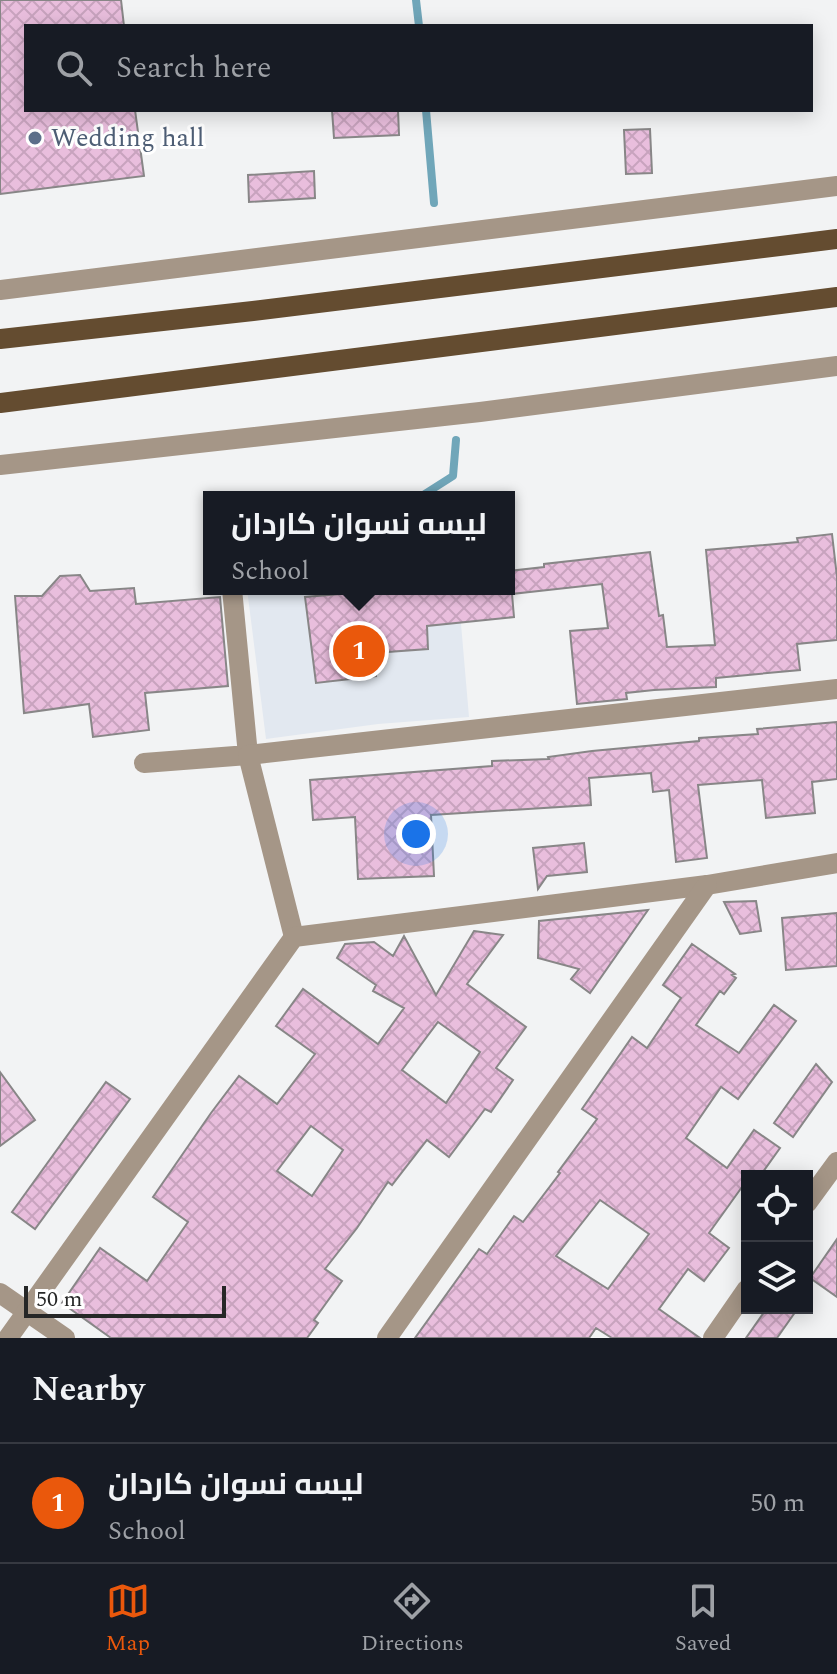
<!DOCTYPE html>
<html lang="en">
<head>
<meta charset="utf-8">
<style>
  body { margin:0; font-family:Spectral,Cairo,serif; background:#20242c; color:#f1f3f6 }
  .controls { position:absolute; right:24px; bottom:24px; display:grid; overflow:hidden; border-radius:0px; box-shadow:0 4px 20px #0003 }
  .controls button { width:72px; height:72px; display:grid; place-items:center; padding:0; border:0; border-bottom:2px solid #363941; background:#171b24; color:#f1f3f6; font:40px sans-serif }
  .scale { position:absolute; left:24px; bottom:20px; width:202px; box-sizing:border-box; padding-left:8px; border:4px solid #262727; border-top:0; font-size:22px; line-height:28px; white-space:nowrap; color:#262727; -webkit-text-stroke:6px #fff; paint-order:stroke }
  .you { position:absolute; left:416px; top:834px; width:28px; height:28px; margin:-20px; border:6px solid #fff; border-radius:50%; background:#1a73e8; box-shadow:0 0 0 12px #1a73e833 }
  .badge { display:grid; place-items:center; width:52px; height:52px; border-radius:50%; background:#ea580c; color:#fff; font-size:26px; font-weight:700 }
  .pin { position:absolute; translate:-50% -50%; border:4px solid #fff; box-shadow:0 2px 8px #0006 }
  .popup { position:absolute; left:203px; top:491px; width:312px; height:104px; box-sizing:border-box; display:grid; place-content:center; border-radius:0px; background:#171b24; filter:drop-shadow(0 2px 6px #0005); font-size:26px; white-space:nowrap; color:#9ea1a6 }
  .popup b { font-size:30px; color:#f1f3f6 }
  .popup::after { content:''; position:absolute; left:50%; top:100%; margin-left:-16px; border:16px solid transparent; border-top-color:#171b24 }
  .list { margin:0; padding:0; list-style:none }
  h2 { display:flex; justify-content:space-between; align-items:center; height:104px; margin:0; padding:0 32px; font-size:34px }
  h2 small { font-size:26px; font-weight:400; color:#9ea1a6 }
  .list li { display:grid; grid-template-columns:52px 1fr auto; gap:24px; align-items:center; box-sizing:border-box; height:120px; padding:0 32px; border-top:2px solid #363941 }
  .list b { display:block; font-size:30px; white-space:nowrap }
  .list p { margin:0; font-size:26px; white-space:nowrap; color:#9ea1a6 }
  .list em { font-size:26px; font-style:normal; color:#9ea1a6 }
  .icon { flex:none; width:44px; height:44px; fill:none; stroke:currentColor; stroke-width:2; stroke-linecap:round; stroke-linejoin:round }
  .map { position:relative; flex:none; width:837px; height:1338px; overflow:hidden }
  .search { position:absolute; background:#171b24; box-shadow:0 4px 20px #0003; left:24px; right:24px; top:24px; height:88px; display:flex; align-items:center; gap:20px; box-sizing:border-box; padding:0 28px; border-radius:0px; color:#9ea1a6; font-size:30px }
  .sheet { height:224px; background:#171b24 }
  nav { display:flex; justify-content:space-around; align-items:center; box-sizing:border-box; height:112px; border-top:2px solid #363941; background:#171b24; font-size:22px; color:#9ea1a6 }
  nav a { display:grid; justify-items:center; gap:4px }
  nav .on { color:#ea580c }
  .map>svg:first-child { display:block }
  .built { fill:#e2e8f0 }
  .lines { fill:none; stroke-linecap:round; stroke-linejoin:round }
  .stream { stroke:#70a6b9; stroke-width:8 }
  .building { fill:url(#building-cross-hatch); stroke:#888687; stroke-width:2; fill-rule:evenodd }
  .minor { stroke:#a59687; stroke-width:20 }
  .major { stroke:#644c30; stroke-width:20 }
  .service-dot { fill:#5c6f8a; stroke:#fff; stroke-width:3 }
  .labels { text-anchor:middle; dominant-baseline:central; stroke-width:6; stroke-linejoin:round; paint-order:stroke }
  .service-label { font-size:26px; fill:#4e5e75; stroke:#fff; text-anchor:start }
</style>
</head>
<body>
<div class="map">
<svg width="837" height="1338" viewBox="0 0 837 1338">
  <defs>
    <pattern id="building-cross-hatch" width="8" height="8" patternUnits="userSpaceOnUse" patternTransform="scale(2)"><rect width="8" height="8" fill="#e9bedd"/><path d="M0 0l8 8M0 8l8-8" fill="none" stroke="#c8a3be"/></pattern>
  </defs>
  <rect width="100%" height="100%" fill="#f2f3f4"/>
  <path class="built" d="M247 589H458L469 717 378 724 266 739Z"/>
  <g class="lines">
    <g class="stream">
      <path d="M416 0 419 26"/>
      <path d="M426 110 434 203"/>
      <path d="M420 497 453 476 456 440"/>
    </g>
  </g>
  <g class="building">
    <path d="M0 0H121L124 26H26V110H135L144 176 0 194Z"/>
    <path d="M332 110H398L399 135 334 138Z"/>
    <path d="M650 129 652 173 626 174 624 130Z"/>
    <path d="M314 171 315 198 249 202 248 175Z"/>
    <path d="M832 534 837 577V640L797 644 800 670 716 678V687L654 690 626 693 627 699 577 704 570 631 608 628 602 584 512 594 514 617 427 626 428 649 374 653 376 676 316 683 305 597 363 592V589H509V571L544 567V564L650 552 659 616 663 615 667 647 715 645 706 550 798 542 797 538Z"/>
    <path d="M80 575 90 591 134 588 136 604 220 597 228 686 145 693 149 730 93 737 89 704 24 713 15 596H42L60 576Z"/>
    <path d="M837 722V779L812 782 815 813 766 818 762 780 698 785 707 858 676 862 669 790 653 792 651 773 589 778 591 805 431 815 434 876 358 879 355 817 313 820 310 780 492 766V761L549 759 548 757 592 751 699 741V738L758 734 757 729Z"/>
    <path d="M584 843 587 872 547 876 538 889 533 848Z"/>
    <path d="M756 901 761 931 740 934 724 902Z"/>
    <path d="M648 910 590 993 571 979 579 969 538 958 539 921Z"/>
    <path d="M837 913V966L786 970 782 918Z"/>
    <path d="M474 931 503 935 467 984 526 1027 496 1068 513 1080 491 1112 485 1109 449 1157 427 1140 392 1185 388 1182 357 1228 325 1269 342 1281 314 1320 318 1323 307 1338H111L62 1303 100 1248 147 1281 188 1222 153 1197 211 1113 239 1076 277 1104 315 1054 276 1026 303 989 378 1044 404 1008 373 991 376 985 337 958 345 944 374 942 393 956 404 936 436 995ZM438 1022 480 1052 446 1103 402 1070ZM311 1126 343 1150 312 1196 277 1171Z"/>
    <path d="M692 944 735 974 732 975 736 978 724 994 720 991 696 1025 739 1053 774 1005 796 1021 738 1099 721 1087 686 1138 727 1168 754 1130 780 1148 760 1176H747V1180L709 1233 729 1248 704 1281 688 1269 659 1309 700 1338H612L596 1328 589 1338H415L479 1249 487 1254 514 1216 523 1222 560 1173 558 1172 597 1119 582 1109 632 1037 647 1048 681 998 663 985ZM600 1200 649 1234 608 1289 556 1256Z"/>
    <path d="M816 1064 832 1082 793 1137 774 1123Z"/>
    <path d="M0 1072 35 1120 0 1146Z"/>
    <path d="M106 1082 130 1099 35 1229 12 1212Z"/>
    <path d="M837 1239V1297L810 1278Z"/>
    <path d="M767 1308H798L777 1338H746Z"/>
  </g>
  <g class="lines">
    <g class="minor">
      <path d="M0 290 837 186"/>
      <path d="M0 465 480 412 837 366"/>
      <path d="M144 763 248 755 232 589"/>
      <path d="M294 937 248 755 837 689"/>
      <path d="M807 1203 837 1162"/>
      <path d="M0 1293 65 1338"/>
      <path d="M8 1338 294 937 707 885 837 863"/>
      <path d="M387 1338 707 885"/>
      <path d="M713 1338 747 1289"/>
    </g>
    <g class="major">
      <path d="M0 339 253 311 837 239"/>
      <path d="M0 403 837 297"/>
    </g>
  </g>
  <circle class="service-dot" cx="35" cy="138" r="8"/>
  <g class="labels">
    <g class="service-label">
      <text x="51" y="138">Wedding hall</text>
    </g>
  </g>
</svg>
<div class="controls">
<button><svg class="icon" aria-label="locate" viewBox="0 0 24 24"><circle cx="12" cy="12" r="6"/><path d="M12 2v4M12 18v4M2 12h4M18 12h4"/></svg></button>
<button><svg class="icon" aria-label="layers" viewBox="0 0 24 24"><path d="M12 4l9 5-9 5-9-5zM3 14l9 5 9-5"/></svg></button>
</div>
<div class="scale">50 m</div>
<div class="you"></div>
<div class="pin badge" style="left:359px;top:651px">1</div>
<div class="popup"><b>لیسه نسوان کاردان</b>School</div>
<div class="search"><svg class="icon" aria-label="search" viewBox="0 0 24 24"><circle cx="10" cy="10" r="6"/><path d="M15 15l6 6"/></svg>Search here</div>
</div>
<section class="sheet">
<h2>Nearby<small></small></h2>
<ul class="list">
<li><span class="badge">1</span><div><b>لیسه نسوان کاردان</b><p>School</p></div><em>50 m</em></li>
</ul>
</section>
<nav>
<a class="on"><svg class="icon" aria-label="map" viewBox="0 0 24 24"><path d="M3 6l6-2 6 2 6-2v14l-6 2-6-2-6 2zM9 4v14M15 6v14"/></svg>Map</a>
<a><svg class="icon" aria-label="directions" viewBox="0 0 24 24"><path d="M12 3l9 9-9 9-9-9zM9 14v-3h6M13 9l2 2-2 2"/></svg>Directions</a>
<a><svg class="icon" aria-label="saved" viewBox="0 0 24 24"><path d="M7 4h10v16l-5-4-5 4z"/></svg>Saved</a>
</nav>
</body>
</html>
